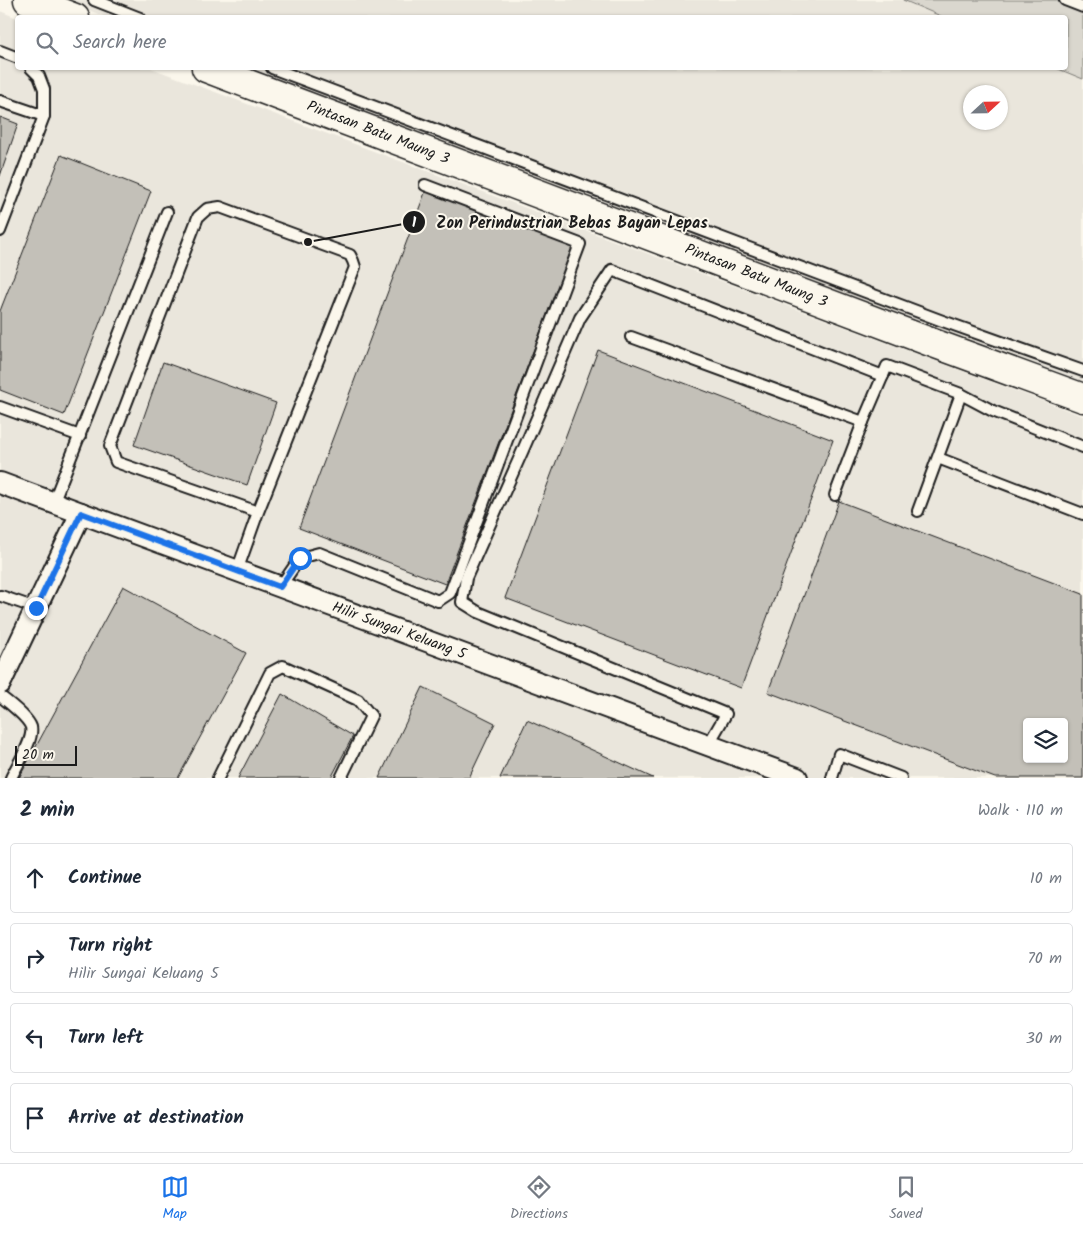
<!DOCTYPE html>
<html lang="en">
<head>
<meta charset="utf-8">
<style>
  body { margin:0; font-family:Kalam,sans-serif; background:#f2f2f3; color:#1f2937 }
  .controls { position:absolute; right:15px; bottom:15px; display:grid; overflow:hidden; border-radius:5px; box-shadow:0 1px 4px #0004 }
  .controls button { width:45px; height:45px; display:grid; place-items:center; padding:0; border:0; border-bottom:1px solid #e0e1e3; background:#fff; color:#1f2937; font:25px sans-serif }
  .compass { position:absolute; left:963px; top:85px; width:45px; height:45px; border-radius:50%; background:#fff; box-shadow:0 1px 4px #0004; rotate:68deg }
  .scale { position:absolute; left:15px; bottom:12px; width:62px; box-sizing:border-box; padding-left:5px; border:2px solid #1c1c1c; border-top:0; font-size:14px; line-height:18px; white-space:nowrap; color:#1c1c1c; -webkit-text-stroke:4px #fbf7ec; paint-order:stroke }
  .stop { position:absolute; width:15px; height:15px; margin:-11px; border:4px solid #1a73e8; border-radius:50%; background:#fff }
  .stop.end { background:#1a73e8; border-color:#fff; box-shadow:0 1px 5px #0008 }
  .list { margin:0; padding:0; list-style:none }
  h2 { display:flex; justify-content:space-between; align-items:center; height:65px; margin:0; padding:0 20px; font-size:21px }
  h2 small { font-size:16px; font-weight:400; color:#747a83 }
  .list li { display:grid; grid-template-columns:32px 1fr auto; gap:15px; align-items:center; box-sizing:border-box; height:70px; margin:0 10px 10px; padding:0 10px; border:1px solid #e0e1e3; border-radius:5px }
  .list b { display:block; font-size:19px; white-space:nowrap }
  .list p { margin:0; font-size:16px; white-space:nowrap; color:#747a83 }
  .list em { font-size:16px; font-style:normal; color:#747a83 }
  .icon { flex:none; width:28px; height:28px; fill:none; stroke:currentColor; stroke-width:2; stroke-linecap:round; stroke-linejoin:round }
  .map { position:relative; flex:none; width:1083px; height:778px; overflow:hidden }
  .search { position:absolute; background:#fff; box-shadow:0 1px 4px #0004; left:15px; right:15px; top:15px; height:55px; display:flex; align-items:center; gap:12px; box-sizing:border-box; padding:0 18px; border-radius:5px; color:#747a83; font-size:19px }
  .sheet { height:385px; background:#fff }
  nav { display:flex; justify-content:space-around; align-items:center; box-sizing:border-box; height:70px; border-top:1px solid #e0e1e3; background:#fff; font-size:14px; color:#747a83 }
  nav a { display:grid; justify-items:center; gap:2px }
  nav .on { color:#1a73e8 }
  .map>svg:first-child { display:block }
  .built { fill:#eae6dc; fill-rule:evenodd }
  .green { fill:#dad7ce; stroke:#7b7a75 }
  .building { fill:#c3c0b8; stroke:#1c1c1c; fill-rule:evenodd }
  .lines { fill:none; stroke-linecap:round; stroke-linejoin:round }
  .lane-casing { stroke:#1c1c1c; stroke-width:14 }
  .street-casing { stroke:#1c1c1c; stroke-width:24 }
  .secondary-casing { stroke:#1c1c1c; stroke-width:31 }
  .lane { stroke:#fbf7ec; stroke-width:10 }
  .street { stroke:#fbf7ec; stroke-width:20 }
  .secondary { stroke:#fbf7ec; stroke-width:28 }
  .route { stroke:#1a73e8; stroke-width:6 }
  .labels { text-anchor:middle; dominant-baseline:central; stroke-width:4; stroke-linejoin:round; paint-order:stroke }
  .street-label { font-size:15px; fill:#1c1c1c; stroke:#fbf7ec }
  .leader { fill:none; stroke:#1c1c1c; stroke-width:2 }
  .callout-dot { fill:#1c1c1c; stroke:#fbf7ec; stroke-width:2 }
  .mark-label { font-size:15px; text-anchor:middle; font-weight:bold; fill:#fff }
  .callout-label { font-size:16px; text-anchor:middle; font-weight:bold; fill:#1c1c1c; stroke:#fbf7ec; stroke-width:4; stroke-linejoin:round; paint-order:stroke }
</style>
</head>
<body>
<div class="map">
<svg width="1083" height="778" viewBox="0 0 1083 778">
  <rect width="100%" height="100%" fill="#fbf7ec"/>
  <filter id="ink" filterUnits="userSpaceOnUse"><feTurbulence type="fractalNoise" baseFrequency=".02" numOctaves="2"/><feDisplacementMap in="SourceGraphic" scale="10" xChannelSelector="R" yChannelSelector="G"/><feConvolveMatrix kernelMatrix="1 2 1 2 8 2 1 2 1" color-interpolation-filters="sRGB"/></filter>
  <g filter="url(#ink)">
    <g class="built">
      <path d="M62 0H1083V386L1064 380 513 169 242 68H1066V18H109ZM970 92H1000V122H970Z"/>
      <path d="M0 11 17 18 18 68H151L1083 416V778H0ZM1027 722H1064V759H1027Z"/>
    </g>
    <path class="green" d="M903 0H1083V79L1056 68H1066V18L943 17Z"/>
    <g class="building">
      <path d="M0 117 18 124 0 176Z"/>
      <path d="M61 155 151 191 64 415 0 390V311Z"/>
      <path d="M426 190 573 246 445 584 299 528Z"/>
      <path d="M598 350 833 440 741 688 505 598Z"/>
      <path d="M163 362 276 403 247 485 134 445Z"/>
      <path d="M839 501 1083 594V778H995L768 692ZM1027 722H1064V759H1027Z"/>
      <path d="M123 586 246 653 178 778H19Z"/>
      <path d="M423 687 495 723 469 778H379Z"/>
      <path d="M282 694 353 736 331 778H238Z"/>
      <path d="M527 720 653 778H500Z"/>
    </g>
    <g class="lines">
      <defs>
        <g id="lane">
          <path d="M94 0 140 18"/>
          <path d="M1065 0 1083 7"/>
          <path d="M0 51 18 58"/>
          <path d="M272 68 940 320 1083 371"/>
          <path d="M0 101 44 116"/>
          <path d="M0 231 44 116V89L39 76 31 68"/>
          <path d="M631 337 863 422 887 366 961 394 993 411 1083 447"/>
          <path d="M0 407 80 436"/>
          <path d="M938 458 1083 514"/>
          <path d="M835 495 863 422"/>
          <path d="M53 503 167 212"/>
          <path d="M918 511 961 394"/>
          <path d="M237 571 258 512 116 462 110 446 198 217 207 209 220 207 350 255 353 261 355 267 258 512"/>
          <path d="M280 587 300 558 319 553 438 601 450 593 580 244 425 185"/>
          <path d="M0 596H1L36 608"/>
          <path d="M0 696C8 702 28 718 31 727 34 740 17 765 11 778"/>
          <path d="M708 745 726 714 478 612 462 602 466 578 523 450 580 318 612 270 883 376"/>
          <path d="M218 778 270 673 283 666 358 700 371 716 341 778"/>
          <path d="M832 778 839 754 901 778"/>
        </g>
        <g id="street">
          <path d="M0 483 797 778"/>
          <path d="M0 684 81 513"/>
        </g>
        <g id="secondary">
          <path d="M28 0 75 18"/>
          <path d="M206 68 933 343 1083 398"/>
        </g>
      </defs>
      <use href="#lane" class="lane-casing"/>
      <use href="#street" class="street-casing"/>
      <use href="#secondary" class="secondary-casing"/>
      <use href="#lane" class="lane"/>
      <use href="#street" class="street"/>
      <use href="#secondary" class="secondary"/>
    </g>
  </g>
  <g class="lines" filter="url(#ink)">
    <path class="route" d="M36 608 81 513 280 587 300 558"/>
  </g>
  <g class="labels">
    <g class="street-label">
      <text transform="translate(378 133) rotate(21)">Pintasan Batu Maung 3</text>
      <text transform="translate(756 276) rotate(21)">Pintasan Batu Maung 3</text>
      <text transform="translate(399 631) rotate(20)">Hilir Sungai Keluang 5</text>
    </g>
  </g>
  <path class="leader" d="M308 242L414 222"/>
  <g class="callout-dot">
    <circle cx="308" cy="242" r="5"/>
    <circle cx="414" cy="222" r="12"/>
  </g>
  <g class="mark-label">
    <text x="414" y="227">1</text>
  </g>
  <g class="callout-label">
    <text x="572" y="228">Zon Perindustrian Bebas Bayan Lepas</text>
  </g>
</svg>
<div class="controls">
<button><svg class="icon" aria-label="layers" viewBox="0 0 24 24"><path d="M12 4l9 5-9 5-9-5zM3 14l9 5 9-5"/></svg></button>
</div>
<svg class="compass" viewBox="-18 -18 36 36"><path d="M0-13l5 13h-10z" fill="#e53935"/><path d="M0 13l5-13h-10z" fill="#747a83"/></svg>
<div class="scale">20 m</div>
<div class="stop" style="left:300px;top:558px"></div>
<div class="stop end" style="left:36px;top:608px"></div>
<div class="search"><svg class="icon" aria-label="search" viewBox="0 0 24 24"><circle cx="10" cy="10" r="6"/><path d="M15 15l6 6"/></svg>Search here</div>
</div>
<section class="sheet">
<h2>2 min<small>Walk · 110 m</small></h2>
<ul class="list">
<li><svg class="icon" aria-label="ahead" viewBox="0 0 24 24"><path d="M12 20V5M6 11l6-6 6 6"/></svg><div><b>Continue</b></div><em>10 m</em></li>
<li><svg class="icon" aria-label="right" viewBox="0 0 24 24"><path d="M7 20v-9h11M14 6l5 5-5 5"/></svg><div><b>Turn right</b><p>Hilir Sungai Keluang 5</p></div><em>70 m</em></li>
<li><svg class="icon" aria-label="left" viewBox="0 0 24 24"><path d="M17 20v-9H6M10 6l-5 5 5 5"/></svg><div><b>Turn left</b></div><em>30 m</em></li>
<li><svg class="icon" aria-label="arrive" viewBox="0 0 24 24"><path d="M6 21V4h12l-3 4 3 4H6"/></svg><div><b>Arrive at destination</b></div></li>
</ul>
</section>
<nav>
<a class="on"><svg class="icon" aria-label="map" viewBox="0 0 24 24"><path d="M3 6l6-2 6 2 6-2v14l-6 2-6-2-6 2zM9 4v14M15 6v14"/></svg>Map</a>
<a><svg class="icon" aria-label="directions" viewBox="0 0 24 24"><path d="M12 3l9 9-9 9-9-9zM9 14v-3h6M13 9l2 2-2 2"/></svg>Directions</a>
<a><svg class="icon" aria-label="saved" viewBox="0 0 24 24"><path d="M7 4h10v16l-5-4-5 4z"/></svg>Saved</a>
</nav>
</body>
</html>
